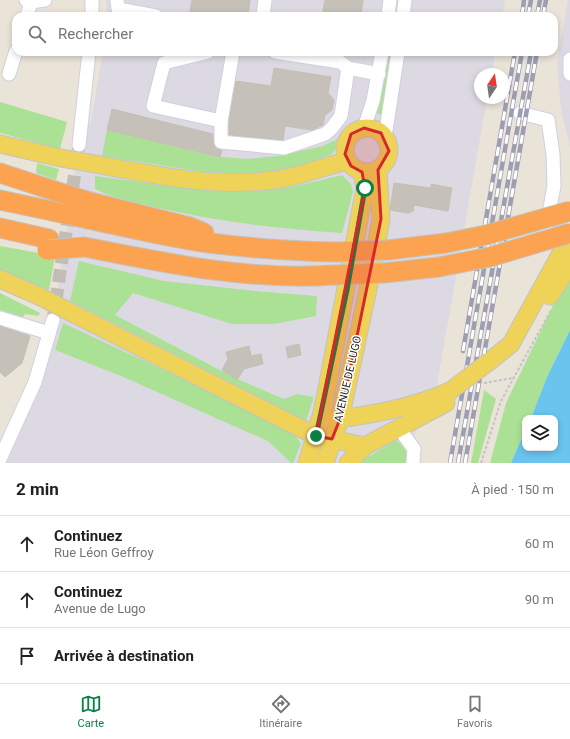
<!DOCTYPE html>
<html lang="fr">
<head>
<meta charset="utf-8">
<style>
  body { margin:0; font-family:Roboto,sans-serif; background:#f6f6f6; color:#202124 }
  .controls { position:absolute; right:12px; bottom:12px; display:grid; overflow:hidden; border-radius:8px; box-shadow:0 2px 6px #0003 }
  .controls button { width:36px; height:36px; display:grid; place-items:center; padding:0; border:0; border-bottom:1px solid #e0e0e0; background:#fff; color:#202124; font:20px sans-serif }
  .compass { position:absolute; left:474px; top:68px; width:36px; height:36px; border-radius:50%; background:#fff; box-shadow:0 2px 6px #0003; rotate:13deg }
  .stop { position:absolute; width:12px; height:12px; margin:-9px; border:3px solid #0b8043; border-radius:50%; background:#fff }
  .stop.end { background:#0b8043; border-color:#fff; box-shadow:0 1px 4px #0008 }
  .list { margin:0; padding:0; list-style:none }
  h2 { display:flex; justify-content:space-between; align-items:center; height:52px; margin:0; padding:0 16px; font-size:17px }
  h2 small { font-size:13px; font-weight:400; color:#757577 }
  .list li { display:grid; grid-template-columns:26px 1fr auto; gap:12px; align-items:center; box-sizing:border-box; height:56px; padding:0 16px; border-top:1px solid #e0e0e0 }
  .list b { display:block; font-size:15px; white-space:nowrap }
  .list p { margin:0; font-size:13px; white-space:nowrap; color:#757577 }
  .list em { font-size:13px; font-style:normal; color:#757577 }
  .icon { flex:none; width:22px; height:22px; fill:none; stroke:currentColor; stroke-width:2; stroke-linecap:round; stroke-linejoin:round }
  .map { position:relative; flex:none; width:570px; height:463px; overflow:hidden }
  .search { position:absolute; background:#fff; box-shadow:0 2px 6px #0003; left:12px; right:12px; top:12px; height:44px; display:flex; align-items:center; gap:10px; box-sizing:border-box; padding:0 14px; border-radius:12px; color:#757577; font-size:15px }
  .sheet { height:220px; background:#fff }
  nav { display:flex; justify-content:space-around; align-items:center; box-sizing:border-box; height:56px; border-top:1px solid #e0e0e0; background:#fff; font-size:11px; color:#757577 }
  nav a { display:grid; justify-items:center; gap:2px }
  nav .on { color:#0b8043 }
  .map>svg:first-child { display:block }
  .industrial { fill:#dcd9e2 }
  .green { fill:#abe194 }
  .water { fill:#6ac4ed }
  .building { fill:#c5c0b8; stroke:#c5bfb2 }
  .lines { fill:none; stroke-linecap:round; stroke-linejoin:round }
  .minor-tunnel { stroke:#c3bdb5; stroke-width:13; stroke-dasharray:13 6; stroke-linecap:butt }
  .minor-casing { stroke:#ced0e0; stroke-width:15 }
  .major-casing { stroke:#c3c3c3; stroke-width:19 }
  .highway-casing { stroke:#c3c3c3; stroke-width:21 }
  .path { stroke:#c3c3c3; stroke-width:2; stroke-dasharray:3 2; stroke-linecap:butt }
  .minor { stroke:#fff; stroke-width:13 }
  .major { stroke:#efd358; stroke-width:17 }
  .highway { stroke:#fca351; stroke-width:19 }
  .rail-casing { stroke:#9c9eb2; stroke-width:4.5 }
  .rail { stroke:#fff; stroke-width:3; stroke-dasharray:9; stroke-linecap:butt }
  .major-bridge-casing { stroke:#c3c3c3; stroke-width:19; stroke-linecap:butt }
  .highway-bridge-casing { stroke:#c3c3c3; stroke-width:21; stroke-linecap:butt }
  .major-bridge { stroke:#efd358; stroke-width:17 }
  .highway-bridge { stroke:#fca351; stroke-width:19 }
  .route { stroke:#0b8043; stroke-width:5 }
  .marked { fill:#d62828; fill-opacity:0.2; stroke:#d62828; stroke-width:3; stroke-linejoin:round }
  .labels { text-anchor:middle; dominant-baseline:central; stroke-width:3; stroke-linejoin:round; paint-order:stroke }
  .street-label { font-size:11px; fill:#272727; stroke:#fff }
</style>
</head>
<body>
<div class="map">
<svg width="570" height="463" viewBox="0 0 570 463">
  <rect width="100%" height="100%" fill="#eae3d8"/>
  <g class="industrial">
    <path d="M106 0H505L502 16H107Z"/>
    <path d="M568 0H570V147L561 109 557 62Z"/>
    <path d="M103 52H495L492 74H480V98H487L437 385 402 463H5L53 320 79 145 91 121Z"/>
  </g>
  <g class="green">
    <path d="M387 52H393L383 115 376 113Z"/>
    <path d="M0 102 67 122 60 149 0 133Z"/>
    <path d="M107 130 213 156 247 159 278 156 323 146 336 140 343 131 339 144 332 154 321 159 291 168 250 174 204 172 102 156Z"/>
    <path d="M37 163 59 169 56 180 36 173Z"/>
    <path d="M342 175 351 184 353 192 342 233C277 229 213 221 150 206 131 201 112 198 95 189V176C148 182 203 194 256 191 286 189 314 182 342 175Z"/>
    <path d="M0 246 55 256 49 290 0 271Z"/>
    <path d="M79 261 164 281 255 291 317 296 316 316 274 324H232L133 293 115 315 235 378 284 399 297 394 314 397 306 421 70 301Z"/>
    <path d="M570 270V330L547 377 531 418H525V431L511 463H490L506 403Z"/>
    <path d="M0 293 40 313 38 316 25 314 23 317 0 310Z"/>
    <path d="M63 323 237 404 295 435 301 444 293 463H291L268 441 121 376 55 350Z"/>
    <path d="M484 390 496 399 478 463H471Z"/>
    <path d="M396 440C404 446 408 453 407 463H358Z"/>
  </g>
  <path class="water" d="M570 330V463H511L525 431V448H555V418H531L547 377Z"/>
  <g class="building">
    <path d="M192 0H250L248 16H216L190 12Z"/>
    <path d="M325 0H363L361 16H322Z"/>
    <path d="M274 68 331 77 328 93 334 100 332 110 325 115 323 125 312 130 285 126 283 140 229 135V122L236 81 271 86Z"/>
    <path d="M112 109 213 134 214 146 222 150 220 157 107 130Z"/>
    <path d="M394 183 431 188V184L452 188 448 211 414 205 413 211 408 213 390 210Z"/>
    <path d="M0 326 30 336 22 363 5 377 0 372Z"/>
    <path d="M299 344 301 355 288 358 286 347Z"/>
    <path d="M249 346 251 356 261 354 263 364 244 369 237 380 222 370 228 359 226 352Z"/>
  </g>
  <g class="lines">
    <path class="minor-tunnel" d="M53 320 79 145"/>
    <defs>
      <g id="minor">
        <path d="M26 0 31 2 45 0"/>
        <path d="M92 0V16"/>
        <path d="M117 0 118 9 156 16"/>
        <path d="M27 16 31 2"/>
        <path d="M263 16 265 0"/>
        <path d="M388 16 390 0"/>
        <path d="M403 16 405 0"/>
        <path d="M208 52 164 63 153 106 221 121 233 52"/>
        <path d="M275 52 340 62 348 68 379 74"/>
        <path d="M570 59V74"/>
        <path d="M9 74 16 51"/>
        <path d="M520 113 548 120 553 154 554 186 546 229 562 240"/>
        <path d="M221 121V142L284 148 325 134 331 129 341 116 348 68"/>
        <path d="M364 128 373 101 382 52"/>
        <path d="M385 137 398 52"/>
        <path d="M79 145 89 52"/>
        <path d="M0 318 49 333"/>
        <path d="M398 427 414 449 413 463"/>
        <path d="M0 459 35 382 53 320"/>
      </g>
      <g id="major">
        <circle cx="367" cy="150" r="22"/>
        <path d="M0 144 61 158"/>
        <path d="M95 164C150 174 209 187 264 181 293 179 319 168 347 161"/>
        <path d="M0 279 41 297"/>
        <path d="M550 296 570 264"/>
        <path d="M72 313 316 436 365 446"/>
        <path d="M490 361 511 344 561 253 570 241"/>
        <path d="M330 420C370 415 412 408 450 391"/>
        <path d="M307 463 323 409 365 188 362 172"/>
        <path d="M325 463 340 419 367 294 381 219 378 170"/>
        <path d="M348 463 365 446 446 403"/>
      </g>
      <g id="highway">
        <path d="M0 173 55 191"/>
        <path d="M0 200 52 211"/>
        <path d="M90 202 190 227 204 233"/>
        <path d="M88 219C126 227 163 236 202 242 246 248 291 251 336 252"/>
        <path d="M0 228 49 239"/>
        <path d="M84 247C165 263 249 281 333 275"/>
        <path d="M388 250 446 243"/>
        <path d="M384 273 439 267"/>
      </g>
    </defs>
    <use href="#minor" class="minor-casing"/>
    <use href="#major" class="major-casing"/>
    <use href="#highway" class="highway-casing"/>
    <g class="path">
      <path d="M484 383 513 378"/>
      <path d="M481 463 501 401 551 310"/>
    </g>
    <use href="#minor" class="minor"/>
    <use href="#major" class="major"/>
    <use href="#highway" class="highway"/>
    <defs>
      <g id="rail">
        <path d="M522 16 524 0"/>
        <path d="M528 16 531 0"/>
        <path d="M537 16 540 0"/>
        <path d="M543 16 546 0"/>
        <path d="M463 351 515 52"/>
        <path d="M450 463 522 52"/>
        <path d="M458 463 531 52"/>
        <path d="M465 463 537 52"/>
      </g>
    </defs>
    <use href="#rail" class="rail-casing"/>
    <use href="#rail" class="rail"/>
    <defs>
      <g id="major-bridge">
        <path d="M61 158 95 164"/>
        <path d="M41 297 72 313"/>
        <path d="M450 391 490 361"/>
      </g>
      <g id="highway-bridge">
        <path d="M55 191 90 202"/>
        <path d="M52 211 88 219"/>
        <path d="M446 243 486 235 570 211"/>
        <path d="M47 250 84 247"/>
        <path d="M336 252 388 250"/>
        <path d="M439 267 490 257 570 233"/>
        <path d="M333 275 384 273"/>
      </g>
    </defs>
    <use href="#major-bridge" class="major-bridge-casing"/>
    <use href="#highway-bridge" class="highway-bridge-casing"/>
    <use href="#major-bridge" class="major-bridge"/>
    <use href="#highway-bridge" class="highway-bridge"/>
  </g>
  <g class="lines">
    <path class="route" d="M316 436 347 290 365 188"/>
  </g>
  <path class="marked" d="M364 128 381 133 389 151 378 170 381 219 340 419 332 439 316 436 365 188 362 172 351 166 345 154 351 134Z"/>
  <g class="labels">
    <g class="street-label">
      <text transform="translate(348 379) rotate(-77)">AVENUE DE LUGO</text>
    </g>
  </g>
</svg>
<div class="controls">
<button><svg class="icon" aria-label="layers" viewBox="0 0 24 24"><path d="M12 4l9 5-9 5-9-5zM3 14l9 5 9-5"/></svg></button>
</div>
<svg class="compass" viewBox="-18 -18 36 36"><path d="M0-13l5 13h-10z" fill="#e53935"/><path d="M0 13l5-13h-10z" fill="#757577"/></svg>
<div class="stop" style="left:365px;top:188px"></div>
<div class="stop end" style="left:316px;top:436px"></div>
<div class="search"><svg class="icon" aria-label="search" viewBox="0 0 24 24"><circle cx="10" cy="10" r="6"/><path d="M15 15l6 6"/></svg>Rechercher</div>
</div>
<section class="sheet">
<h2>2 min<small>À pied · 150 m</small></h2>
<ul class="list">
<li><svg class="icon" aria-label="ahead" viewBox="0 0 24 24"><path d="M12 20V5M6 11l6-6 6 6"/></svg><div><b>Continuez</b><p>Rue Léon Geffroy</p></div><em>60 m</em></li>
<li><svg class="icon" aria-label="ahead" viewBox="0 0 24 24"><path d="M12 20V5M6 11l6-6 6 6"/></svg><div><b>Continuez</b><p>Avenue de Lugo</p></div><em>90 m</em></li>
<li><svg class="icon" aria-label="arrive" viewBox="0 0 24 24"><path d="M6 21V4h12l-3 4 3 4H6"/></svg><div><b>Arrivée à destination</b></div></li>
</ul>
</section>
<nav>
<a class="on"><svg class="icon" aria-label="map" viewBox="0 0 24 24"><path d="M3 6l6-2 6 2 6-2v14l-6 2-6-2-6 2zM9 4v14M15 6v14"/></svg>Carte</a>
<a><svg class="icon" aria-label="directions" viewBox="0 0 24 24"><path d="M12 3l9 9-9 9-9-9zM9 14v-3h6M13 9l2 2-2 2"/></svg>Itinéraire</a>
<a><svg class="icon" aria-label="saved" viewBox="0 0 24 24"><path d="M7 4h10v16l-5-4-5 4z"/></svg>Favoris</a>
</nav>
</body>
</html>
